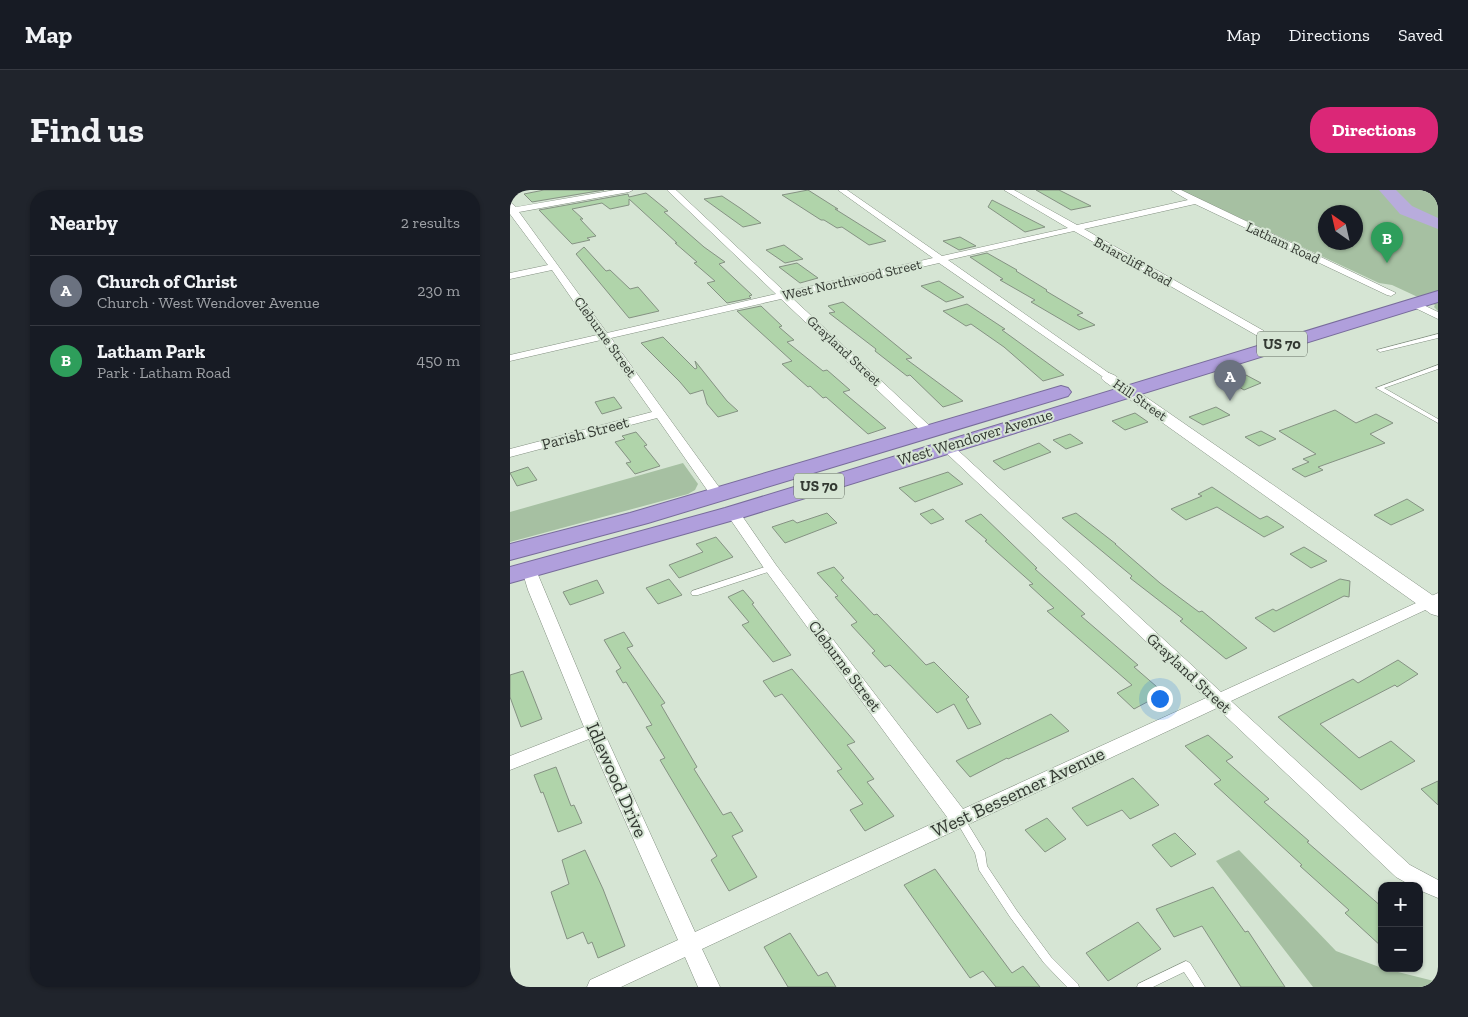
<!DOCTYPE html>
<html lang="en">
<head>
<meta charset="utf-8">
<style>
  body { margin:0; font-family:"Zilla Slab",serif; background:#20242c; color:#f1f3f6 }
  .controls { position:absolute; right:15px; bottom:15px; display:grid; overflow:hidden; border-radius:10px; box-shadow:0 1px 4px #0004 }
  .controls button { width:45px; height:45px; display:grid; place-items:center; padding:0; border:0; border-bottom:1px solid #363941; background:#171b24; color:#f1f3f6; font:25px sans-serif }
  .compass { position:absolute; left:808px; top:15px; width:45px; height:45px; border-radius:50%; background:#171b24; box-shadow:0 1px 4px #0004; rotate:326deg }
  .you { position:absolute; left:649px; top:508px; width:18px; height:18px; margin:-12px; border:4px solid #fff; border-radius:50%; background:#1a73e8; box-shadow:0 0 0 8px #1a73e833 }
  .badge { display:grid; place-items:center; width:32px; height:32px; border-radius:50%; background:#db2777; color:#fff; font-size:16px; font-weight:700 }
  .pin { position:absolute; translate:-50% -41px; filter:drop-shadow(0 1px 2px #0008) }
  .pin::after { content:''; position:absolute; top:26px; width:18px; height:15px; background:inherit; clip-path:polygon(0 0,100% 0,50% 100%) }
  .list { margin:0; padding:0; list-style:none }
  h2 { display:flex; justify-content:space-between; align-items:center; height:65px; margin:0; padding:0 20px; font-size:21px }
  h2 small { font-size:16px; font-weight:400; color:#9ea1a6 }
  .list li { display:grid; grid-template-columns:32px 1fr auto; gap:15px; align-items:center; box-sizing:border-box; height:70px; padding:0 20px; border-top:1px solid #363941 }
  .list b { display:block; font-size:19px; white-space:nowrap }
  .list p { margin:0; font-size:16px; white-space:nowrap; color:#9ea1a6 }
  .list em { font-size:16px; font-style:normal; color:#9ea1a6 }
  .map { position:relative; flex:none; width:928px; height:797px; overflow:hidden; border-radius:20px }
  header { display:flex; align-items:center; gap:30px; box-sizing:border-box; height:70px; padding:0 25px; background:#171b24; border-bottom:1px solid #363941 }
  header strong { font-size:24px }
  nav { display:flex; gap:28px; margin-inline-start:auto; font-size:18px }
  .intro { display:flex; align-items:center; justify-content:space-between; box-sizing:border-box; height:120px; padding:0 30px }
  h1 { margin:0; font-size:35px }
  .button { padding:12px 22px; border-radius:20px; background:#db2777; color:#fff; font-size:18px; font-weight:700 }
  main { display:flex; gap:30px; padding:0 30px }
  aside { flex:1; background:#171b24; border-radius:20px; box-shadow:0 1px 4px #0004 }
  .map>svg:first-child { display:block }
  .green { fill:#a6c0a2; fill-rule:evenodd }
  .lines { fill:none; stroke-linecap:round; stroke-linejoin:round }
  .river { fill:#b8acdc; fill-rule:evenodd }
  .building { fill:#b0d4aa; stroke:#859283 }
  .service-casing { stroke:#828f80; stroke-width:1 }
  .minor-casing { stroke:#828f80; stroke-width:1 }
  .tertiary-casing { stroke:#828f80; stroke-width:1 }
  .trunk-casing { stroke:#786c9b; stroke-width:2 }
  .service { fill:#fff; fill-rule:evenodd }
  .minor { fill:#fff; fill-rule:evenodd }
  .tertiary { fill:#fff; fill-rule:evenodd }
  .trunk { fill:#b09fdc; fill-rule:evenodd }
  .labels { text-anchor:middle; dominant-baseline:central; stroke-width:4; stroke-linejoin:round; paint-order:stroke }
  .far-street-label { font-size:14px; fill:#333932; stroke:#d6e5d4 }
  .shield { fill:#d6e5d4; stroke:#646d63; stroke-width:1 }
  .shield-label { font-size:15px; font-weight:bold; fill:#333932 }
  .street-label { font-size:16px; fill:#333932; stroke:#d6e5d4 }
  .near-street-label { font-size:19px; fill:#333932; stroke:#d6e5d4 }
</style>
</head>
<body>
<header>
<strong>Map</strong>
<nav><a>Map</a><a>Directions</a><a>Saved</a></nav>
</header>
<div class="intro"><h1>Find us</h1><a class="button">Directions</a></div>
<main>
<aside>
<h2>Nearby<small>2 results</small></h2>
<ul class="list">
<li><span class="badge" style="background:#6b7280">A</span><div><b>Church of Christ</b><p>Church · West Wendover Avenue</p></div><em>230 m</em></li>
<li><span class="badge" style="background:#2e9e5b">B</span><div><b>Latham Park</b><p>Park · Latham Road</p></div><em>450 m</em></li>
</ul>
</aside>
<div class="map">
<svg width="928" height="797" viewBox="0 0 928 797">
  <rect width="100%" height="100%" fill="#d6e5d4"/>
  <g class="green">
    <path d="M670 0H928V121L924 117 925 115 882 95 869 93ZM816 22H846V52H816Z"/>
    <path d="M173 273 188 294 185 300 178 304 0 352V322Z"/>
    <path d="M729 660 826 761 872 778 928 792V797H803L706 671Z"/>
  </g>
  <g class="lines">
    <path class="river" d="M869 0H886L902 16 928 28V39L890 24Z"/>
  </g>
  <g class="building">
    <path d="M34 0H94L22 12 14 4Z"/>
    <path d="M298 0 328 19H325L376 51 359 55 332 37 327 38 314 30H311L272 5Z"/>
    <path d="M526 0H549L581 16 561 20Z"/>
    <path d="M136 3 158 21 154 22 194 57 215 72 209 74 242 105 239 106 241 108 217 113 197 93 205 91 184 73 187 72 165 53H167L119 9V15L100 19 92 13 62 19 73 29H70L86 46 77 48 80 50 62 54 29 20 118 4 119 7Z"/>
    <path d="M212 6 230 18 251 33 233 37 194 9Z"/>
    <path d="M482 10 535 37 515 42 478 17Z"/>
    <path d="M450 47 466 56 449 60 433 51Z"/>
    <path d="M274 55 293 69 275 73 256 60Z"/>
    <path d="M74 57 96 81 100 80 120 99 128 97 149 121 119 128 66 64Z"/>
    <path d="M477 63 507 80 506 81 537 100 536 101 573 123 567 125 585 135 569 140 521 112 525 110 490 90 493 89 460 67Z"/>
    <path d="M287 73 308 88 290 93 269 77Z"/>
    <path d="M429 91 454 107 436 112 411 96Z"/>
    <path d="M333 112 402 168 396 169 453 211 433 217 400 185 397 186 365 161 366 159 319 123 325 122 318 116Z"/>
    <path d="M457 114 495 139 492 140 554 185 533 191 494 157 461 134 456 136 433 121Z"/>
    <path d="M251 116 272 136 269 137 284 150 277 152 313 181 317 180 340 200 333 202 376 238 358 244 316 207 313 208 300 196 298 197 272 174 282 171 227 121Z"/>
    <path d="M153 147 185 179 187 178 185 171 217 211 228 221 208 227 197 214 193 200 180 204 170 192 131 153Z"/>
    <path d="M736 185 751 193 734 200 719 191Z"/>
    <path d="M104 207 112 218 92 224 85 212Z"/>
    <path d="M706 217 720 225 693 235 679 227Z"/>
    <path d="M825 220 846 233 866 224 883 233 860 244 875 253 808 277 813 280 795 287 782 279 799 272 793 269 806 264 769 241Z"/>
    <path d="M625 223 638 232 615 240 602 231Z"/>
    <path d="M751 241 766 249 749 256 735 247Z"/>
    <path d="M126 242 137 255 134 256 150 276 125 284 116 273 121 272 105 252 115 249 112 246Z"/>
    <path d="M560 244 573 253 556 259 543 250Z"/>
    <path d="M529 253 541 262 494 280 483 271Z"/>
    <path d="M18 277 27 290 7 296 0 283Z"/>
    <path d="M438 282 453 294 405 312 389 298Z"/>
    <path d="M702 297 750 329 757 326 774 337 754 347 707 317 676 330 661 319 692 306 688 304Z"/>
    <path d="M897 309 914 320 881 335 864 325Z"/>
    <path d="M423 319 434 329 421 334 410 324Z"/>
    <path d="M317 323 327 333 275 353 262 337 283 330 287 333Z"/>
    <path d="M566 323 606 354H605L650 393 689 422 692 421 737 458 716 469 670 431 673 429 620 388 622 386 552 328Z"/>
    <path d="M471 324 527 378 525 379 575 424 571 426 628 475 624 477 654 503 624 519 607 503 622 495 537 421 544 418 519 395 523 394 487 362 475 351 477 350 455 331Z"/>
    <path d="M206 347 223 367 169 388 159 375 193 362 186 354Z"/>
    <path d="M794 357 817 371 801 378 780 364Z"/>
    <path d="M324 377 334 388 331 390 364 425 367 424 416 475 424 472 459 507 456 509 471 534 458 539 444 514 427 523 380 475 375 477 362 463 365 461 341 435 347 432 325 407 328 406 307 383Z"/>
    <path d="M159 389 172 405 148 414 136 398Z"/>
    <path d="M830 389 840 391 839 407 834 406 764 442 745 428 763 419 766 421Z"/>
    <path d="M87 390 94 403 60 415 53 402Z"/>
    <path d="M233 400 244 413 242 414 281 465 263 472 232 435 239 432 218 407Z"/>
    <path d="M114 442 123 456 117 458 155 513 151 515 187 577 184 579 213 625 221 622 233 641 222 646 247 687 219 701 201 670 207 666 150 570 155 568 136 537 142 535 116 492 113 493 106 481 111 478 94 450Z"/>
    <path d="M888 470 908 484 887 497 885 495 810 534 849 568 881 551 905 571 851 600 768 527 843 489 848 493Z"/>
    <path d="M282 479 345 552 337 555 364 589 357 592 384 626 355 641 340 620 353 614 327 581 332 579 272 504 265 507 253 491Z"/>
    <path d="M13 481 32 529 11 537 0 507V485Z"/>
    <path d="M541 524 559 541 498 569 497 568 460 587 446 571Z"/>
    <path d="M698 545 723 567 716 571 759 609 754 612 799 651 797 652 872 717V757L835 723 839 720 790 676 792 675 704 594 711 590 675 556Z"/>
    <path d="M46 577 61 616 64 615 72 633 48 642 33 602 31 603 24 585Z"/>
    <path d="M623 588 649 615 620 629 612 620 577 636 562 618Z"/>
    <path d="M928 591V615L911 599Z"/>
    <path d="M537 628 556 649 535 662 515 640Z"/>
    <path d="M665 643 686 664 661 677 642 655Z"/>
    <path d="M75 660 93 699 115 756 88 768 82 752 78 754 73 742 57 749 41 702 59 694 52 670Z"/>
    <path d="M425 679 502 783 513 776 530 797H486L473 781 460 788 394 695Z"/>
    <path d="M703 697 735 742 738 741 775 797H731L692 736 664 747 646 719Z"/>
    <path d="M628 732 651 759 598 791 576 763Z"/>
    <path d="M280 743 308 786 317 782 326 797H278L254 757Z"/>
  </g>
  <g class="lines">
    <defs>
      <g id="service">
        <path d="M928 144V148L870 162 867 160Z"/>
        <path d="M928 175V179L874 198 928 229V233L866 198Z"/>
        <path d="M258 376H264L265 378 264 380 188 405H182L181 403 182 401Z"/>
        <path d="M450 625 453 626 475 662 477 676 507 721 541 767 568 794 569 797H557L534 773 500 727 469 680 465 663 445 629 447 626Z"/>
        <path d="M676 771 680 773 695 797H684L674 782 643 797H627L628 794Z"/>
      </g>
      <g id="minor">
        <path d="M105 0H123L119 2 9 22 97 143 266 104 157 0H166L275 102 423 68 328 0H337L432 66 558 38 494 0H504L567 35 678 10 661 0H671L886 103 881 106 877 105 685 14 574 39 754 141 755 143 754 145H746L564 41 438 70 603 186 605 188 603 190 599 191 429 73 281 107 422 238 424 241 422 244H414L271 109 101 148 214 304 207 308 202 307 147 228 0 267V259L142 222 91 150 0 171V165L87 145 42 80 0 89V83L38 75 0 24V12L6 17Z"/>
        <path d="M903 110 928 122V129L899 115 898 113Z"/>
        <path d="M436 252 440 253 711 502 928 403V414L721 511 900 675 928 690V708L909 700V696H902L886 687 707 518 192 759 210 797H188L175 767 111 797H77L80 790 168 750 79 549 0 580V566L74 537 18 400 12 380 14 377H24L26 380 93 540 185 742 437 627 256 381 216 323 218 320H228L266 375 453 619 696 508 432 259 430 256 432 253Z"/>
      </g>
      <path id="tertiary" d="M599 183 604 185 928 409V426L921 424 594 191 591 188 594 185Z"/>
      <g id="trunk">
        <path d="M928 101V112L231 328 0 393V377L215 318Z"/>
        <path d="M551 196 558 198 561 202 558 206 138 333 0 370V354L120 323Z"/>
      </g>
    </defs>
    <use href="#service" class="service-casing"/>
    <use href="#minor" class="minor-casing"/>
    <use href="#tertiary" class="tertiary-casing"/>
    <use href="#trunk" class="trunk-casing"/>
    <use href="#service" class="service"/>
    <use href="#minor" class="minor"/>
    <use href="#tertiary" class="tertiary"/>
    <use href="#trunk" class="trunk"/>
  </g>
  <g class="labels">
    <g class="far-street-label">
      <text transform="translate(773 53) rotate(25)">Latham Road</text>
      <text transform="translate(623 72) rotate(29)">Briarcliff Road</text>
      <text transform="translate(342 90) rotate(-13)">West Northwood Street</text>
      <text transform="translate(95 147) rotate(54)">Cleburne Street</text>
      <text transform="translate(334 161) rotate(43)">Grayland Street</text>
      <text transform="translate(630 210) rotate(35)">Hill Street</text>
    </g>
    <g class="shield">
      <rect x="747" y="141.5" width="50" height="25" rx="4"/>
      <rect x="284" y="283.5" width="50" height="25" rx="4"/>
    </g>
    <g class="shield-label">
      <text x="772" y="154">US 70</text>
      <text x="309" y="296">US 70</text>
    </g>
    <g class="street-label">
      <text transform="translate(75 243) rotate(-15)">Parish Street</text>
      <text transform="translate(465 247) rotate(-17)">West Wendover Avenue</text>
      <text transform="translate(335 476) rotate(53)">Cleburne Street</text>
      <text transform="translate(679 483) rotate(43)">Grayland Street</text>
    </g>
    <g class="near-street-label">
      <text transform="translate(107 590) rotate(66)">Idlewood Drive</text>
      <text transform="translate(508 602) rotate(-25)">West Bessemer Avenue</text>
    </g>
  </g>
</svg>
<div class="controls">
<button>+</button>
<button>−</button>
</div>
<svg class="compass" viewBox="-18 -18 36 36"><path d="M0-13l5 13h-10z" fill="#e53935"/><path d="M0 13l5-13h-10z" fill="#9ea1a6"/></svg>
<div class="you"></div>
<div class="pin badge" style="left:720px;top:211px;background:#6b7280">A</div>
<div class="pin badge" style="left:877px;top:73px;background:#2e9e5b">B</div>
</div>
</main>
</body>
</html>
